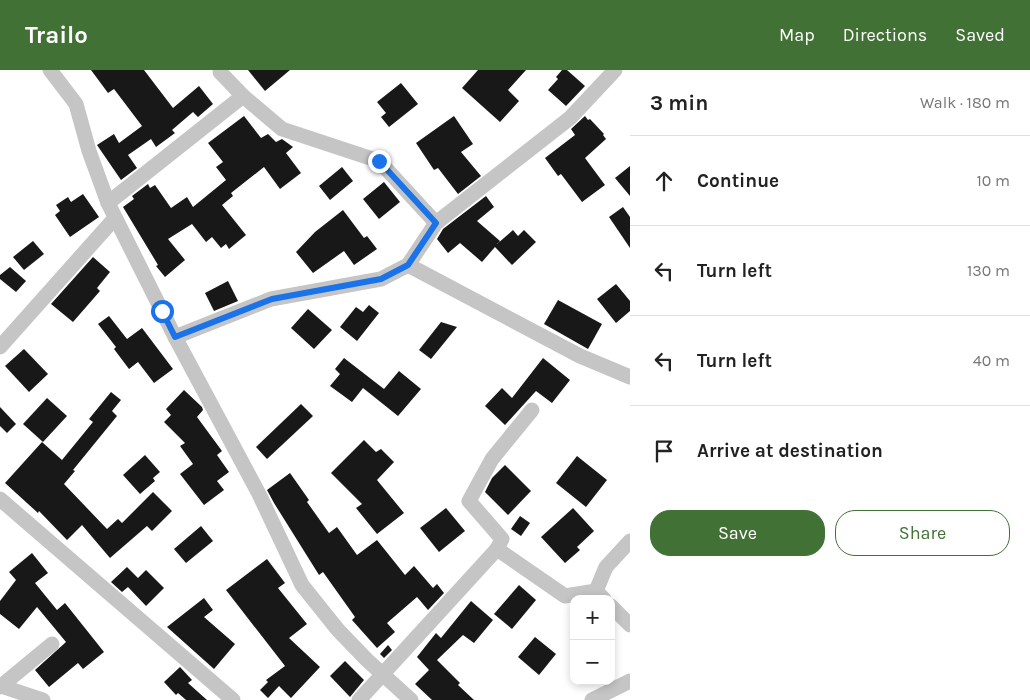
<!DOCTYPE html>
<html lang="en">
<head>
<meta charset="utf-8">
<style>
  body { margin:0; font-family:Karla,sans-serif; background:#f6f6f6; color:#222 }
  .controls { position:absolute; right:15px; bottom:15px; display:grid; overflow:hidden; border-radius:10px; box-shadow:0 2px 8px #0003 }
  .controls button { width:45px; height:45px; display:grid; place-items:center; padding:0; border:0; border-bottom:1px solid #e0e0e0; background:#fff; color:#222; font:25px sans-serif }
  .stop { position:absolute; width:15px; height:15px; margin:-11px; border:4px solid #1a73e8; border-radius:50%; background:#fff }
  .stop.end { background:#1a73e8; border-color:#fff; box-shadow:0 1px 5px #0008 }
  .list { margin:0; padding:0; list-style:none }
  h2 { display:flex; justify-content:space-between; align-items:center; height:65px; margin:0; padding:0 20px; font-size:21px }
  h2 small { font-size:16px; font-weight:400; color:#767676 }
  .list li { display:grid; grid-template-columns:32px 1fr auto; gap:15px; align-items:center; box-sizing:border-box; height:90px; padding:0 20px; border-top:1px solid #e0e0e0 }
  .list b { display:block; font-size:19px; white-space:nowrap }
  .list em { font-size:16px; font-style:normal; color:#767676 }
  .actions { display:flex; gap:10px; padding:15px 20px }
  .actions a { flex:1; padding:11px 0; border:1px solid #417134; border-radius:20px; text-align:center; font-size:18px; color:#417134 }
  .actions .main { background:#417134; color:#fff }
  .icon { flex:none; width:28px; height:28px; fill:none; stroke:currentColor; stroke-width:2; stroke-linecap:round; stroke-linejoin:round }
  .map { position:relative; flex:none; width:630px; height:630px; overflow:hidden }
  header { display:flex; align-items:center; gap:30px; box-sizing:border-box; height:70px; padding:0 25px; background:#417134; color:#fff }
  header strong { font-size:24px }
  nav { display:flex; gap:28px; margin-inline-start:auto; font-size:18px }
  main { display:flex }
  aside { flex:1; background:#fff }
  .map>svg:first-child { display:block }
  .building { fill:#181818 }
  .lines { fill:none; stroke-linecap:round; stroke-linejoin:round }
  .minor { stroke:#c5c5c5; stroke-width:15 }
  .route { stroke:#1a73e8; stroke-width:6 }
</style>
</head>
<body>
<header>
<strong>Trailo</strong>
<nav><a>Map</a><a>Directions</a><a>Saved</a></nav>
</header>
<main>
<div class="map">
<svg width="630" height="630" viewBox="0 0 630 630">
  <rect width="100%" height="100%" fill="#fff"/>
  <g class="building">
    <path d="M91 0H144L173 38 199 16 213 34 198 47 193 42 172 60 175 63 156 77 151 69 128 85 137 98 121 110 97 75 114 64 119 73 142 56 114 19 108 23Z"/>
    <path d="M248 0H290L265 21Z"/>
    <path d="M478 0H526L508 20 519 31 500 52 462 18Z"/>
    <path d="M562 0H567L585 16 566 36 548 20 558 9 556 7Z"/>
    <path d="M401 13 418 34 389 57 381 47 386 43 377 32Z"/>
    <path d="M244 46 261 68 268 64 276 72 282 69 293 77 286 83 301 103 280 119 264 97 231 123 233 126 222 135 246 165 229 179 226 174 221 178 212 167 206 172 192 154 168 169 185 190 165 207 156 196 158 195 123 137 134 129 132 126 148 114 150 118 155 115 171 138 187 127 193 137 226 110 216 97 223 92 208 73Z"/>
    <path d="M454 46 473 74 461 82 481 106 458 124 438 98 434 100 416 73Z"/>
    <path d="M585 46 588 50 590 49 604 64 603 65 606 69 585 88 605 115 582 132 561 104 558 106 545 88 575 65 571 59Z"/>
    <path d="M630 96V126L615 108Z"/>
    <path d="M342 97 353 111 330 130 319 116Z"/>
    <path d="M384 112 400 132 379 149 363 129Z"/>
    <path d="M83 124 99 147 70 167 55 145 60 141 56 135 68 127 71 132Z"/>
    <path d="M486 126 494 137 477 151 500 171 497 174 513 160 518 166 524 160 536 172 512 195 495 177 482 192 460 173 448 183 437 169 443 159Z"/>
    <path d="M623 137 630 147V178L609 147Z"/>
    <path d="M343 140 364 168 367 166 377 179 354 195 344 181 313 203 296 182 315 162Z"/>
    <path d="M33 171 44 184 24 200 13 187Z"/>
    <path d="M93 187 110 202 97 218 100 221 73 252 51 234Z"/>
    <path d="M10 197 26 211 16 222 0 209V205Z"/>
    <path d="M228 211 238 231 214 241 205 223Z"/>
    <path d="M616 214 630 231V241L616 253 597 229Z"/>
    <path d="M558 230 602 254 588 279 544 254Z"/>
    <path d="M369 235 379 243 357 271 340 257 356 237 363 242Z"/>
    <path d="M308 239 332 260 314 279 291 258Z"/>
    <path d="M109 246 127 269 142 258 173 299 154 313 138 292 129 299 114 279 116 277 98 254Z"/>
    <path d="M441 252 457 257 431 289 419 280Z"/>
    <path d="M24 279 48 304 29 322 5 296Z"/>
    <path d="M344 288 384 319 399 301 421 319 398 346 363 318 352 332 330 316 340 304 335 299Z"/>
    <path d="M543 288 570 310 552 333 536 321 505 355 485 336 502 318 512 328Z"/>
    <path d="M184 320 202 337 203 340 197 347 222 381 217 385 229 402 217 411 224 420 204 435 180 404 193 394 180 376 185 373 164 352 171 345 166 339Z"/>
    <path d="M111 322 121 330 112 341 117 346 73 400 75 401 64 414 107 459 118 449 122 453 153 422 172 441 152 461 147 456 110 488 82 455 67 470 39 441 38 443 5 413 42 372 62 390 93 352 89 349Z"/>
    <path d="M47 328 67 346 43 372 23 354Z"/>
    <path d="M301 334 313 346 267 389 256 377Z"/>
    <path d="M0 337 16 354 7 363 0 356Z"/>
    <path d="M364 370 376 382 381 379 394 392 377 410 404 443 377 464 356 438 362 434 331 403Z"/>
    <path d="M145 385 160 402 153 408 155 411 140 424 123 405Z"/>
    <path d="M577 386 607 410 586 437 556 413Z"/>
    <path d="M505 395 531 421 508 445 485 422 492 408Z"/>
    <path d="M290 403 309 430 307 432 329 463 337 457 357 485 377 470 405 505 414 496 433 518 437 514 444 523 428 540 417 527 387 553 395 562 377 578 352 550 355 547 323 502 319 505 274 433 267 420Z"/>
    <path d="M446 438 465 461 439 482 420 458Z"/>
    <path d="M573 438 594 461 577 477 580 480 565 493 541 467Z"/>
    <path d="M520 446 530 453 521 466 511 459Z"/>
    <path d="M201 456 213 471 186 493 174 479Z"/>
    <path d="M32 483 48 503 35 513 57 540 65 533 104 582 83 599 78 593 49 617 35 600 66 572 37 537 19 559 0 544V531L16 510 9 502Z"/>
    <path d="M267 489 285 513 278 518 307 554 289 568 320 597 291 628 279 616 268 628 260 620 268 612 266 610 285 596 226 520Z"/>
    <path d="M127 497 138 508 146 500 164 518 146 536 128 517 122 522 111 512Z"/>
    <path d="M519 515 536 530 512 559 494 544Z"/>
    <path d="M204 528 213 540 204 547 235 574 214 599 167 557Z"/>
    <path d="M471 531 493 550 474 573 463 565 437 590 460 613 458 615 474 630H432L415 614 429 600 417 587 436 563 441 568Z"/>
    <path d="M535 567 556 584 539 605 518 587Z"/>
    <path d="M388 575 392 580 384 588 380 584Z"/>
    <path d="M345 591 364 610 350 627 330 606Z"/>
    <path d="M180 597 192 610 188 613 207 630H186L178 623 176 625 164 612Z"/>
  </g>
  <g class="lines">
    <g class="minor">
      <path d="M50 0 76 34 89 81 108 133 175 267 259 424 302 515 338 560 367 590 411 630"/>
      <path d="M220 0V2L243 26 282 59 379 91 436 153"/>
      <path d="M108 133 243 26"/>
      <path d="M408 195 580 286 630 307"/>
      <path d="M175 267 271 229 381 209 408 195 436 153 570 48 615 0"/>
      <path d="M0 277 115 148"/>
      <path d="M0 429 233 630"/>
      <path d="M497 479 502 469 469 431 492 389 532 340"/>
      <path d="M604 529 596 521 606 497 630 471"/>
      <path d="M611 536 630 555"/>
      <path d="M1 616 43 630"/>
      <path d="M0 617 52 574"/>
      <path d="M359 630 497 479 565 526 596 521"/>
      <path d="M592 630 630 611"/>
    </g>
  </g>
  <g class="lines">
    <path class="route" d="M162 241 175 267 272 229 381 209 408 195 436 153 379 91"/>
  </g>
</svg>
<div class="controls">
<button>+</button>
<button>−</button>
</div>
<div class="stop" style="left:162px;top:241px"></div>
<div class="stop end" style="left:379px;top:91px"></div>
</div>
<aside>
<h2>3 min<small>Walk · 180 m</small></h2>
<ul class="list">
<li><svg class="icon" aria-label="ahead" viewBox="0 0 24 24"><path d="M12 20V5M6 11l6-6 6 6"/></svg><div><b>Continue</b></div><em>10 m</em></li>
<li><svg class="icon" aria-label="left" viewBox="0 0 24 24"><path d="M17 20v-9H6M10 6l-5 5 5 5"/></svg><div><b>Turn left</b></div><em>130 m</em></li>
<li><svg class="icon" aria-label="left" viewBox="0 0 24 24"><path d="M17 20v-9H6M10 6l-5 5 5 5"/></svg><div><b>Turn left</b></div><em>40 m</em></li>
<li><svg class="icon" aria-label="arrive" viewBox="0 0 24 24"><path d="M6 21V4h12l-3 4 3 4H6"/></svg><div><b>Arrive at destination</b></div></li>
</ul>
<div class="actions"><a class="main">Save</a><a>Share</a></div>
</aside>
</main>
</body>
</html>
